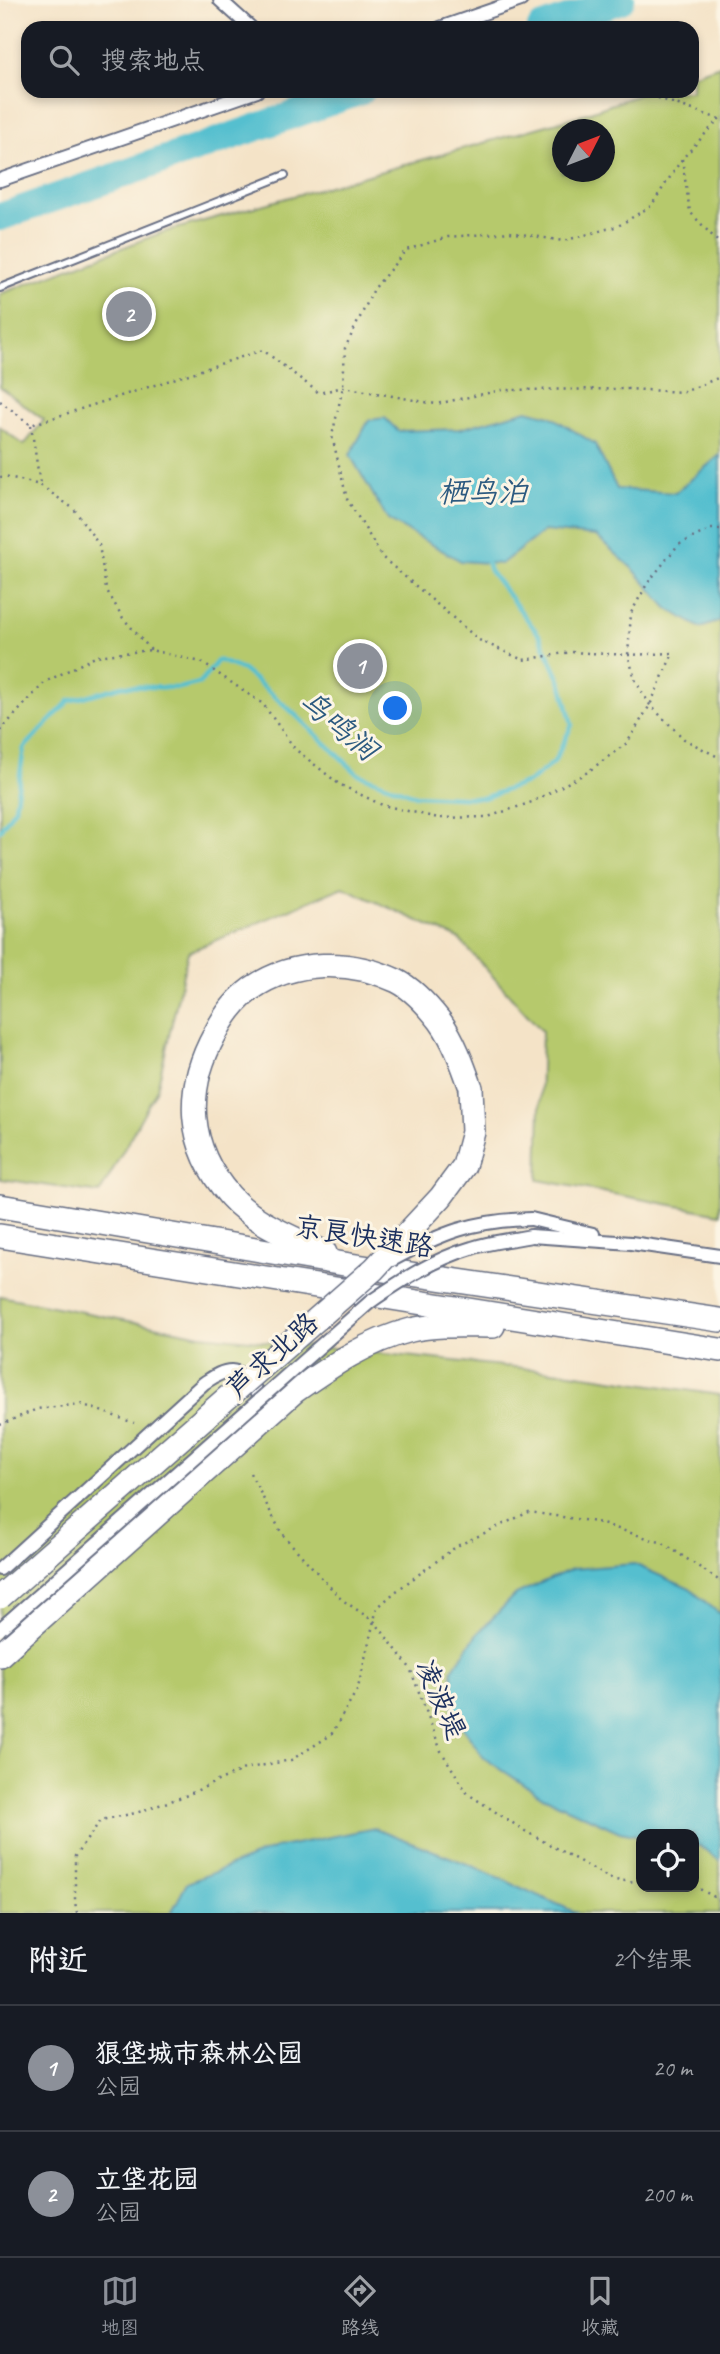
<!DOCTYPE html>
<html lang="zh">
<head>
<meta charset="utf-8">
<style>
  body { margin:0; font-family:Caveat,"LXGW WenKai TC",sans-serif; background:#20242c; color:#f1f3f6 }
  .controls { position:absolute; right:21px; bottom:21px; display:grid; overflow:hidden; border-radius:14px; box-shadow:0 4px 10px #0003 }
  .controls button { width:63px; height:63px; display:grid; place-items:center; padding:0; border:0; border-bottom:2px solid #363941; background:#171b24; color:#f1f3f6; font:35px sans-serif }
  .compass { position:absolute; left:552px; top:119px; width:63px; height:63px; border-radius:50%; background:#171b24; box-shadow:0 4px 10px #0003; rotate:48deg }
  .you { position:absolute; left:396px; top:709px; width:24px; height:24px; margin:-18px; border:5px solid #fff; border-radius:50%; background:#1a73e8; box-shadow:0 0 0 10px #1a73e833 }
  .badge { display:grid; place-items:center; width:46px; height:46px; border-radius:50%; background:#8c9099; color:#fff; font-size:23px; font-weight:700 }
  .pin { position:absolute; translate:-50% -50%; border:4px solid #fff; box-shadow:0 2px 7px #0006 }
  .list { margin:0; padding:0; list-style:none }
  h2 { display:flex; justify-content:space-between; align-items:center; height:91px; margin:0; padding:0 28px; font-size:30px }
  h2 small { font-size:23px; font-weight:400; color:#9ea1a6 }
  .list li { display:grid; grid-template-columns:46px 1fr auto; gap:21px; align-items:center; box-sizing:border-box; height:126px; padding:0 28px; border-top:2px solid #363941 }
  .list b { display:block; font-size:26px; white-space:nowrap }
  .list p { margin:0; font-size:23px; white-space:nowrap; color:#9ea1a6 }
  .list em { font-size:23px; font-style:normal; color:#9ea1a6 }
  .icon { flex:none; width:38px; height:38px; fill:none; stroke:currentColor; stroke-width:2; stroke-linecap:round; stroke-linejoin:round }
  .map { position:relative; flex:none; width:720px; height:1913px; overflow:hidden }
  .search { position:absolute; background:#171b24; box-shadow:0 4px 10px #0003; left:21px; right:21px; top:21px; height:77px; display:flex; align-items:center; gap:18px; box-sizing:border-box; padding:0 24px; border-radius:21px; color:#9ea1a6; font-size:26px }
  .sheet { height:343px; background:#171b24 }
  nav { display:flex; justify-content:space-around; align-items:center; box-sizing:border-box; height:98px; border-top:2px solid #363941; background:#171b24; font-size:19px; color:#9ea1a6 }
  nav a { display:grid; justify-items:center; gap:4px }
  nav .on { color:#8c9099 }
  .map>svg:first-child { display:block }
  .green { fill:#b6c96c; stroke:#687c65; stroke-width:2; fill-rule:evenodd }
  .water { fill:#54bfcf; stroke:#387796; stroke-width:2 }
  .lines { fill:none; stroke-linecap:round; stroke-linejoin:round }
  .stream { stroke:#54bfcf; stroke-width:4.5 }
  .river { stroke:#54bfcf; stroke-width:28 }
  .lane-casing { stroke:#676e83; stroke-width:10 }
  .street-casing { stroke:#676e83; stroke-width:16 }
  .highway-casing { stroke:#676e83; stroke-width:26 }
  .path { stroke:#676e83; stroke-width:2.5; stroke-dasharray:2 5; stroke-linecap:butt }
  .lane { stroke:#fff; stroke-width:6 }
  .street { stroke:#fff; stroke-width:12 }
  .highway { stroke:#fff; stroke-width:23 }
  .street-bridge-casing { stroke:#676e83; stroke-width:16; stroke-linecap:butt }
  .highway-bridge-casing { stroke:#676e83; stroke-width:26; stroke-linecap:butt }
  .street-bridge { stroke:#fff; stroke-width:12 }
  .highway-bridge { stroke:#fff; stroke-width:23 }
  .labels { text-anchor:middle; dominant-baseline:central; stroke-width:6; stroke-linejoin:round; paint-order:stroke }
  .street-label { font-size:28px; fill:#1b2f5e; stroke:#fcf5e5 }
  .water-label { font-size:30px; font-style:italic; fill:#2c5a80; stroke:#fcf5e5 }
</style>
</head>
<body>
<div class="map">
<svg width="720" height="1913" viewBox="0 0 720 1913">
  <rect width="100%" height="100%" fill="#fcf5e5"/>
  <filter id="ink" filterUnits="userSpaceOnUse"><feTurbulence type="fractalNoise" baseFrequency=".0143" numOctaves="2"/><feDisplacementMap in="SourceGraphic" scale="14" xChannelSelector="R" yChannelSelector="G"/><feConvolveMatrix kernelMatrix="1 2 1 2 8 2 1 2 1" color-interpolation-filters="sRGB"/></filter>
  <filter id="wash" filterUnits="userSpaceOnUse"><feTurbulence type="fractalNoise" baseFrequency=".00686" numOctaves="4" result="noise"/><feDisplacementMap in="SourceGraphic" scale="28" xChannelSelector="R" yChannelSelector="G"/><feGaussianBlur stdDeviation="1.57" result="paint"/><feColorMatrix in="noise" values="0 0 0 0 0 0 0 0 0 0 0 0 0 0 0 0 0 1.4 0 .05"/><feComposite in="paint" operator="in"/></filter>
  <g filter="url(#wash)">
    <rect width="100%" height="100%" fill="#f4e3c7"/>
    <g class="green">
      <path d="M720 65V1214L538 1180 542 1031 459 939 343 887 188 952 157 1089 100 1193 0 1179V427L24 445 44 420 0 387V294L161 233 576 117 649 91H692V75ZM562 130H604V172H562Z"/>
      <path d="M0 1296 201 1335 571 1373 720 1395V1913H0ZM641 1834H694V1887H641Z"/>
    </g>
    <g class="water">
      <path d="M527 410 550 416 595 444 617 489 675 493 720 455V621L701 628 669 610 634 570 596 536 544 531 501 564 461 561 388 520 350 455 369 420 385 418 398 431 460 429Z"/>
      <path d="M634 1564 690 1589 720 1614V1861L700 1846 694 1845V1834H641V1836L620 1832 543 1797 484 1758 453 1714 452 1670 477 1634 516 1594 572 1569Z"/>
      <path d="M375 1828 475 1867 577 1913H171L187 1883 275 1848Z"/>
    </g>
    <g class="lines">
      <path class="stream" d="M0 830 15 808 24 748 69 701 123 686 179 688 200 683 218 660 243 670 287 707 358 774 415 795 483 798 529 782 554 762 572 725 562 685 540 636 490 571 486 559"/>
      <g class="river">
        <path d="M541 28 621 0"/>
        <path d="M0 217 361 91"/>
      </g>
    </g>
  </g>
  <g filter="url(#ink)">
    <g class="lines">
      <defs>
        <path id="lane" d="M0 288 285 175"/>
        <g id="street">
          <path d="M220 0 251 28"/>
          <path d="M440 28 521 0"/>
          <path d="M0 180 257 91"/>
          <path d="M531 1219 593 1234"/>
          <path d="M531 1236 631 1243 720 1256"/>
          <path d="M0 1569 204 1383C212 1378 221 1371 231 1371 248 1372 262 1394 258 1410"/>
        </g>
        <g id="highway">
          <path d="M0 1206 350 1265 720 1320"/>
          <path d="M0 1236 720 1350"/>
          <path d="M325 1253C293 1237 255 1224 230 1196 187 1147 184 1090 215 1034 223 1018 236 1000 251 989 294 959 351 959 397 981 413 989 429 1007 440 1021 454 1040 463 1065 471 1088"/>
          <path d="M0 1655 295 1391C331 1366 367 1341 411 1330 437 1324 466 1326 493 1326"/>
        </g>
      </defs>
      <use href="#lane" class="lane-casing"/>
      <use href="#street" class="street-casing"/>
      <use href="#highway" class="highway-casing"/>
      <g class="path">
        <path d="M638 91 719 119"/>
        <path d="M682 159 690 212 720 244"/>
        <path d="M0 401 31 425 263 350 319 393 343 387 436 404 502 390 628 389 684 392 720 377"/>
        <path d="M31 425 40 484"/>
        <path d="M0 477 5 476 40 485 74 509 99 545 106 589 123 618 151 650"/>
        <path d="M720 529H711L678 545 647 584 631 613 628 655 636 682 650 705 684 739 720 758"/>
        <path d="M0 731 45 682 97 656 151 650 201 662 263 704 295 749 339 784 382 805 438 818 488 817 532 802 586 773 627 743 650 705 673 653 628 655 571 652 523 660 479 640 383 558 347 499 332 436 343 387 345 348 374 289 406 250 448 237 510 232 563 241 618 226 651 206 682 159 720 118"/>
        <path d="M0 1425 37 1409 81 1404 134 1423"/>
        <path d="M250 1473 282 1534 341 1599 375 1622 410 1668 441 1751 468 1794 525 1831 613 1880 641 1882"/>
        <path d="M694 1886 720 1900"/>
        <path d="M77 1913 75 1902V1856L101 1820 136 1813 185 1796 244 1769 291 1760 331 1735 358 1688 377 1608 395 1592 457 1546 529 1512 596 1522 663 1543 720 1581"/>
      </g>
      <use href="#lane" class="lane"/>
      <use href="#street" class="street"/>
      <use href="#highway" class="highway"/>
      <defs>
        <g id="street-bridge">
          <path d="M392 1260C441 1233 474 1220 531 1219"/>
          <path d="M0 1629 370 1302C402 1280 434 1259 472 1248 490 1242 511 1240 531 1236"/>
        </g>
        <path id="highway-bridge" d="M0 1597 374 1269 441 1197 464 1166 473 1132 471 1088"/>
      </defs>
      <use href="#street-bridge" class="street-bridge-casing"/>
      <use href="#highway-bridge" class="highway-bridge-casing"/>
      <use href="#street-bridge" class="street-bridge"/>
      <use href="#highway-bridge" class="highway-bridge"/>
    </g>
  </g>
  <g class="labels">
    <g class="street-label">
      <text transform="translate(364 1236) rotate(9)">京良快速路</text>
      <text transform="translate(272 1355) rotate(-42)">芦求北路</text>
      <text transform="translate(441 1699) rotate(66)">凌波堤</text>
    </g>
    <g class="water-label">
      <text x="483" y="492">栖鸟泊</text>
      <text transform="translate(339 725) rotate(40)">鸟鸣涧</text>
    </g>
  </g>
</svg>
<div class="controls">
<button><svg class="icon" aria-label="locate" viewBox="0 0 24 24"><circle cx="12" cy="12" r="6"/><path d="M12 2v4M12 18v4M2 12h4M18 12h4"/></svg></button>
</div>
<svg class="compass" viewBox="-18 -18 36 36"><path d="M0-13l5 13h-10z" fill="#e53935"/><path d="M0 13l5-13h-10z" fill="#9ea1a6"/></svg>
<div class="you"></div>
<div class="pin badge" style="left:360px;top:666px">1</div>
<div class="pin badge" style="left:129px;top:314px">2</div>
<div class="search"><svg class="icon" aria-label="search" viewBox="0 0 24 24"><circle cx="10" cy="10" r="6"/><path d="M15 15l6 6"/></svg>搜索地点</div>
</div>
<section class="sheet">
<h2>附近<small>2个结果</small></h2>
<ul class="list">
<li><span class="badge">1</span><div><b>狼垡城市森林公园</b><p>公园</p></div><em>20 m</em></li>
<li><span class="badge">2</span><div><b>立垡花园</b><p>公园</p></div><em>200 m</em></li>
</ul>
</section>
<nav>
<a class="on"><svg class="icon" aria-label="map" viewBox="0 0 24 24"><path d="M3 6l6-2 6 2 6-2v14l-6 2-6-2-6 2zM9 4v14M15 6v14"/></svg>地图</a>
<a><svg class="icon" aria-label="directions" viewBox="0 0 24 24"><path d="M12 3l9 9-9 9-9-9zM9 14v-3h6M13 9l2 2-2 2"/></svg>路线</a>
<a><svg class="icon" aria-label="saved" viewBox="0 0 24 24"><path d="M7 4h10v16l-5-4-5 4z"/></svg>收藏</a>
</nav>
</body>
</html>
